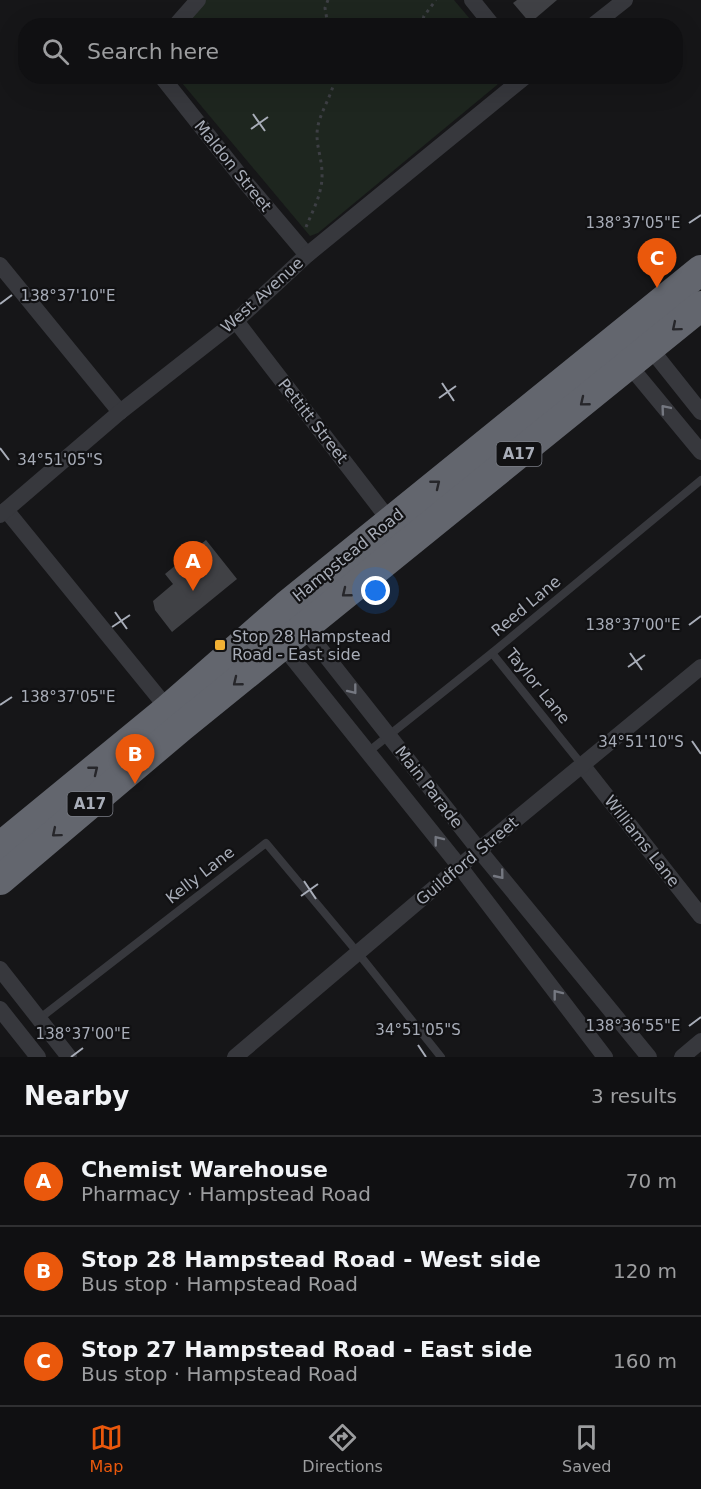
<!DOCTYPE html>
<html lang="en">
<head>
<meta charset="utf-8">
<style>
  body { margin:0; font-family:"DejaVu Sans",sans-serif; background:#19191b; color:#f1f3f6 }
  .you { position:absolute; left:376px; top:591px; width:21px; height:21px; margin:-15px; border:4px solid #fff; border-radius:50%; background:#1a73e8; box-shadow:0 0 0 9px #1a73e833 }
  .badge { display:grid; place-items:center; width:39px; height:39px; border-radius:50%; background:#ea580c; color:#fff; font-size:20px; font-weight:700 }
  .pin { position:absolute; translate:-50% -50px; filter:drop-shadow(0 2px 3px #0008) }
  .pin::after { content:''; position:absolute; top:32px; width:21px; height:18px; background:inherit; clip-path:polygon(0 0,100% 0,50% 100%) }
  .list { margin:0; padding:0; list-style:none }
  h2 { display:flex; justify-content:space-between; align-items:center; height:78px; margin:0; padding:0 24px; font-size:26px }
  h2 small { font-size:20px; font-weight:400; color:#9c9d9f }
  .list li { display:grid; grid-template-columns:39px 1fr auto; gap:18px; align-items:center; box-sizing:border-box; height:90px; padding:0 24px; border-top:2px solid #303032 }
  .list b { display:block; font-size:22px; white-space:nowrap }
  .list p { margin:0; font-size:20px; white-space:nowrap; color:#9c9d9f }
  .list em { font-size:20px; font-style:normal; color:#9c9d9f }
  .icon { flex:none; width:33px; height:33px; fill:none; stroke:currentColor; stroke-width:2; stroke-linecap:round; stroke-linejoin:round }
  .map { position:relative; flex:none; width:701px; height:1057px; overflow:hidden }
  .search { position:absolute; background:#101012; box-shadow:0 6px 24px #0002; left:18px; right:18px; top:18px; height:66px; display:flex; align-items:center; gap:15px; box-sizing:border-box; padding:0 21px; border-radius:24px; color:#9c9d9f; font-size:22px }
  .sheet { height:348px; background:#101012 }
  nav { display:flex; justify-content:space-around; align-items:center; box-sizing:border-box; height:84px; border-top:2px solid #303032; background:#101012; font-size:16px; color:#9c9d9f }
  nav a { display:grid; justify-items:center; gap:3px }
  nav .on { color:#ea580c }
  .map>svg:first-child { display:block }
  .green { fill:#1e261f }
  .building { fill:#404145 }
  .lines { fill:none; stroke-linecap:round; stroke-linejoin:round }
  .path { stroke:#3d3f44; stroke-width:3; stroke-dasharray:3 4.5; stroke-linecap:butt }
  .lane { stroke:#37383d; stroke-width:8 }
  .street { stroke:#37383d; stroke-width:16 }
  .highway { stroke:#63666e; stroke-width:30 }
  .oneway { stroke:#26262a }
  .oneway2 { stroke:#757881 }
  .ticks { fill:none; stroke:#a8adb8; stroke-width:2 }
  .poi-dot { fill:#f2b134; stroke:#111113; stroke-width:2 }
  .labels { text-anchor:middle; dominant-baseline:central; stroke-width:4.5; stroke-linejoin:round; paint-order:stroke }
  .shield { fill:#111113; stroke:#7b7e86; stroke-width:1.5 }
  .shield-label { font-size:15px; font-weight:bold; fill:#a8adb8 }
  .street-label { font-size:16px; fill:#a8adb8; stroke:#111113 }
  .poi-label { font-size:16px; fill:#a8adb8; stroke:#111113; text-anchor:start }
  .ticks-label { font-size:15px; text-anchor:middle; fill:#a8adb8; stroke:#111113; stroke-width:4.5; stroke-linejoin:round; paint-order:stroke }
</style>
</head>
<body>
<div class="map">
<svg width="701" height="1057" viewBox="0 0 701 1057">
  <rect width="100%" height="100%" fill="#161618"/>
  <g class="green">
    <path d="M205 0H454L475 25 182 26Z"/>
    <path d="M177 77H502L497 85 318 233 310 236Z"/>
  </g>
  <g class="building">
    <path d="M517 0H557L530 23 513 3Z"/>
    <path d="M206 540 237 579 172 632 155 610 153 601 173 584 165 574Z"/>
  </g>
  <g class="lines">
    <g class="path">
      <path d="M328 0 325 8 328 26"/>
      <path d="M421 26 424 16 436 0"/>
      <path d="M429 76 430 78 467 76"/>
      <path d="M306 227C313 210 323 192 322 173 322 160 317 148 317 135 317 114 333 97 335 76"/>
    </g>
    <g class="lane">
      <path d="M492 653 583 766"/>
      <path d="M368 752 492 653 701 480"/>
      <path d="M39 1019 266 843 358 953 441 1057"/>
    </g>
    <g class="street">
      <path d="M472 0 493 26"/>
      <path d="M175 26 198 0"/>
      <path d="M592 26 625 0"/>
      <path d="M161 76 246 183 307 255"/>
      <path d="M0 265 120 412"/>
      <path d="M236 321 390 521"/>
      <path d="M650 348 701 412"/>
      <path d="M629 365 701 452"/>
      <path d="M6 510 168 709"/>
      <path d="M0 515 120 412 236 321 307 255 526 76"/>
      <path d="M303 627 479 850 649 1057"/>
      <path d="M282 645 460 867 605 1057"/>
      <path d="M583 766 701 916"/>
      <path d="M0 969 69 1057"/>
      <path d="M0 1009 38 1057"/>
      <path d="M235 1057 479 850 701 667"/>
      <path d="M682 1057 701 1041"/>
    </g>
    <g class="highway">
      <path d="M0 847 168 709 286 606 701 270"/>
      <path d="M0 880 181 727 701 306"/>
    </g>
  </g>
  <defs><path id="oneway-chevron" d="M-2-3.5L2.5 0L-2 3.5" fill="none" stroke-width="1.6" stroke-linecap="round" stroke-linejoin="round" transform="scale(1.5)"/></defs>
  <g class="oneway">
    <use href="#oneway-chevron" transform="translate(676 327) rotate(140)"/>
    <use href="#oneway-chevron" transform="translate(584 402) rotate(141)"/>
    <use href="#oneway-chevron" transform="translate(436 484) rotate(-39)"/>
    <use href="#oneway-chevron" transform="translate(346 593) rotate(141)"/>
    <use href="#oneway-chevron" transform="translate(237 682) rotate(141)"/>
    <use href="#oneway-chevron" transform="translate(94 770) rotate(-39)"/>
    <use href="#oneway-chevron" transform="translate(56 833) rotate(140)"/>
  </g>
  <g class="oneway2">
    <use href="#oneway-chevron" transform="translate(665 409) rotate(-130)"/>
    <use href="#oneway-chevron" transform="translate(353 690) rotate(52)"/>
    <use href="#oneway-chevron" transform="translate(438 840) rotate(-128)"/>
    <use href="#oneway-chevron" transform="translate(500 875) rotate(51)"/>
    <use href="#oneway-chevron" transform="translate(557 994) rotate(-128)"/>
  </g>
  <path class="ticks" d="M253 114 265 131M251 129 268 117M689 223 701 215M0 304 12 295M442 383 454 401M439 398 456 386M0 448 9 460M115 612 127 629M689 625 701 616M112 627 130 615M630 653 642 670M628 667 645 655M0 705 12 697M692 741 701 754M304 881 316 899M301 896 318 884M689 1026 701 1017M418 1045 426 1057M71 1057 83 1048"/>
  <rect class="poi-dot" x="214" y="639" width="12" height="12" rx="3"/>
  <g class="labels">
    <g class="shield">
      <rect x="496.5" y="442" width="45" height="24" rx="4.5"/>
      <rect x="67.5" y="792" width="45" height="24" rx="4.5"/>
    </g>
    <g class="shield-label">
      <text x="519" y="454">A17</text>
      <text x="90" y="804">A17</text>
    </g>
    <g class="street-label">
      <text transform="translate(233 166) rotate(51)">Maldon Street</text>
      <text transform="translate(262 295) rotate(-42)">West Avenue</text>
      <text transform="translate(313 421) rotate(52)">Pettitt Street</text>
      <text transform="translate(348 555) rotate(-39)">Hampstead Road</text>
      <text transform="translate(526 606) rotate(-40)">Reed Lane</text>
      <text transform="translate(538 686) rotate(51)">Taylor Lane</text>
      <text transform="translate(429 787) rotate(52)">Main Parade</text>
      <text transform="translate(642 841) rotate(52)">Williams Lane</text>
      <text transform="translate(467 861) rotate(-40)">Guildford Street</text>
      <text transform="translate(200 875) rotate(-38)">Kelly Lane</text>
    </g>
    <g class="poi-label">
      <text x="232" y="636">Stop 28 Hampstead<tspan x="232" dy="18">Road - East side</tspan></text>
    </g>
  </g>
  <g class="ticks-label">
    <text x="633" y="228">138°37'05"E</text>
    <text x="68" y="301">138°37'10"E</text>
    <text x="60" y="465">34°51'05"S</text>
    <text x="633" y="630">138°37'00"E</text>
    <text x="68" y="702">138°37'05"E</text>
    <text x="641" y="747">34°51'10"S</text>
    <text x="633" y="1031">138°36'55"E</text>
    <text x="418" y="1035">34°51'05"S</text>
    <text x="83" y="1039">138°37'00"E</text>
  </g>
</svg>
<div class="you"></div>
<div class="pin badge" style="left:193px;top:591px">A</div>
<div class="pin badge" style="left:135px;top:784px">B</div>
<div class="pin badge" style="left:657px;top:288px">C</div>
<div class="search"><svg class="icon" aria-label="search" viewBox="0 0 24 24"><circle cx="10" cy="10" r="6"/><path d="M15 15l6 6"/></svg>Search here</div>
</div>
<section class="sheet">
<h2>Nearby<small>3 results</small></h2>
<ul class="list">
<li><span class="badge">A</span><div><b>Chemist Warehouse</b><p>Pharmacy · Hampstead Road</p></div><em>70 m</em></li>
<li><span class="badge">B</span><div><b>Stop 28 Hampstead Road - West side</b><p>Bus stop · Hampstead Road</p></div><em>120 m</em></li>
<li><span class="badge">C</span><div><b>Stop 27 Hampstead Road - East side</b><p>Bus stop · Hampstead Road</p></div><em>160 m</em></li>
</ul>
</section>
<nav>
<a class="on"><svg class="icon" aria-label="map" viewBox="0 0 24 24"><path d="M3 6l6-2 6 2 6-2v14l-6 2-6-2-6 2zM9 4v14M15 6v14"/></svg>Map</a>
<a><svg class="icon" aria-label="directions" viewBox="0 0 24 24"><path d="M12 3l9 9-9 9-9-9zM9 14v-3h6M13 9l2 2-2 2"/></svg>Directions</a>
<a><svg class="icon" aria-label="saved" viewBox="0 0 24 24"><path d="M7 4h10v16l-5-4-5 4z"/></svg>Saved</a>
</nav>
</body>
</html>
